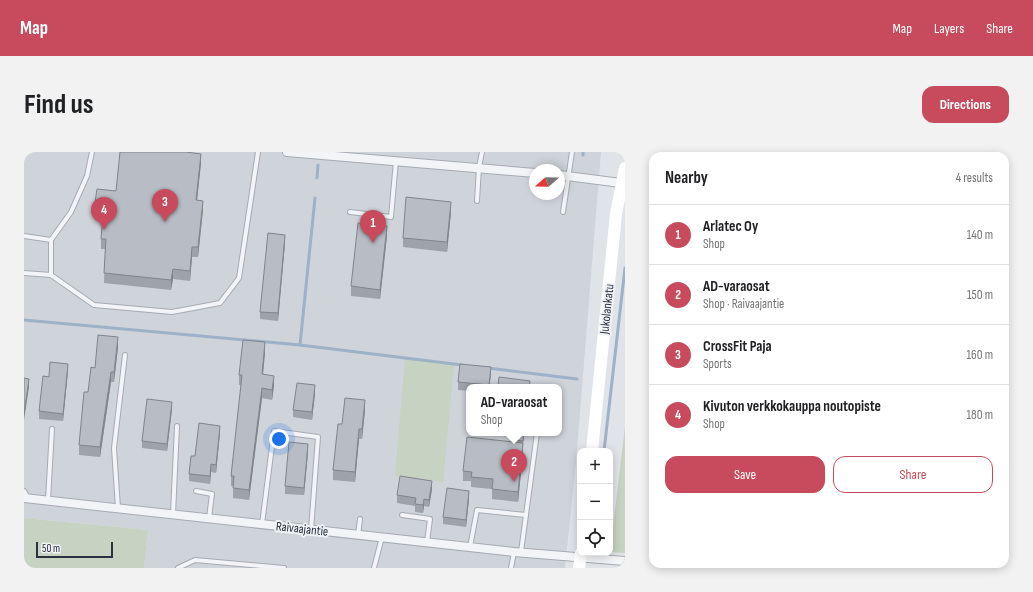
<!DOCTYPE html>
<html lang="en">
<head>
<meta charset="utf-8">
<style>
  body { margin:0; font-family:"Sofia Sans Condensed",sans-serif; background:#f2f2f2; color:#202124 }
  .controls { position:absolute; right:12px; bottom:12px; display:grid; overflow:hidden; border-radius:8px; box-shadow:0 2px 10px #0003 }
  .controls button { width:36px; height:36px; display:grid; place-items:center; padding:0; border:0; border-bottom:1px solid #e0e0e0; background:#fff; color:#202124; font:20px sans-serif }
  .compass { position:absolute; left:505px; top:12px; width:36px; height:36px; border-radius:50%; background:#fff; box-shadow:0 2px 10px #0003; rotate:250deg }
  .scale { position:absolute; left:12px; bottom:10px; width:77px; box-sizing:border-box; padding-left:4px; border:2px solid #2a313f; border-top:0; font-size:11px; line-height:14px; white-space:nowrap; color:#2a313f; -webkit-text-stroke:3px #f0f2f6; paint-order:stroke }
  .you { position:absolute; left:255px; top:287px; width:14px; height:14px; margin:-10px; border:3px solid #fff; border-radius:50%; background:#1a73e8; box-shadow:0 0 0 6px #1a73e833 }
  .badge { display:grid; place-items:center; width:26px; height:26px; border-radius:50%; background:#c84b5d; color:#fff; font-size:13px; font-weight:700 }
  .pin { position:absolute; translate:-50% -33px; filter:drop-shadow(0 1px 2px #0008) }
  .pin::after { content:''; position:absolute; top:21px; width:14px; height:12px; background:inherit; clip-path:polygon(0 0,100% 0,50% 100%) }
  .popup { position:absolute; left:442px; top:232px; width:96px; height:52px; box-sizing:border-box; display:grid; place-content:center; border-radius:8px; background:#fff; filter:drop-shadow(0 1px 3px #0005); font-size:13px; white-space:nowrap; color:#757577 }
  .popup b { font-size:15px; color:#202124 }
  .popup::after { content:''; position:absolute; left:50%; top:100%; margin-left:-8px; border:8px solid transparent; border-top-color:#fff }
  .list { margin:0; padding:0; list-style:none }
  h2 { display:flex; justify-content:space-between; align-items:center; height:52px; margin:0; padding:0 16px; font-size:17px }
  h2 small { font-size:13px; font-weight:400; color:#757577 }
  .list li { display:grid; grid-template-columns:26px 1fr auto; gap:12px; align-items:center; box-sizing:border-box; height:60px; padding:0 16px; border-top:1px solid #e0e0e0 }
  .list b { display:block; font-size:15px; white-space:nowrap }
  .list p { margin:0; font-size:13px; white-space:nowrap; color:#757577 }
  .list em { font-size:13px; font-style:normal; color:#757577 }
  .actions { display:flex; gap:8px; padding:12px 16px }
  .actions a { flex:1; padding:9px 0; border:1px solid #c84b5d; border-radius:12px; text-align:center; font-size:14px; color:#c84b5d }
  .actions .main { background:#c84b5d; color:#fff }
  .icon { flex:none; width:22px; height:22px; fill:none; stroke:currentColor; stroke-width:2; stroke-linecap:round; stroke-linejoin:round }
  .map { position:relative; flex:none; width:601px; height:416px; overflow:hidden; border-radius:12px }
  header { display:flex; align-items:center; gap:24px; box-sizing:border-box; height:56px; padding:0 20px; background:#c84b5d; color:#fff }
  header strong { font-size:19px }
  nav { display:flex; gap:22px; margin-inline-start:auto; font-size:14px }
  .intro { display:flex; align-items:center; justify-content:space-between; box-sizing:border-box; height:96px; padding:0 24px }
  h1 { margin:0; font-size:28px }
  .button { padding:10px 18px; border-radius:12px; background:#c84b5d; color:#fff; font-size:14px; font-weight:700 }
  main { display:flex; gap:24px; padding:0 24px }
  aside { flex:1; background:#fff; border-radius:12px; box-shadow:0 2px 10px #0003 }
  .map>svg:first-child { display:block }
  .built { fill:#cfd3da; fill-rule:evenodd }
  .green { fill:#c6d2c2 }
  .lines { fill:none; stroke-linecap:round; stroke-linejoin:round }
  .stream { stroke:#9db1c7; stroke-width:3 }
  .lane-casing { stroke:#a6abb3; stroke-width:6 }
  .street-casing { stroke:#a6abb3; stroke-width:10 }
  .lane { stroke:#f3f4f7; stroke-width:4 }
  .street { stroke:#f3f4f7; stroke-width:8 }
  .secondary { stroke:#fff; stroke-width:12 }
  .wall { fill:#9ea3a9 }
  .shaded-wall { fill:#81848a }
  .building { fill:#b8bdc5; stroke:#81848a }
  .labels { text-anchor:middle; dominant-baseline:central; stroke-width:4; stroke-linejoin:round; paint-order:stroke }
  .street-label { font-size:13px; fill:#2a313f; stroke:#f0f2f6 }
</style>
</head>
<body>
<header>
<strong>Map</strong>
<nav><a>Map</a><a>Layers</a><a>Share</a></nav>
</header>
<div class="intro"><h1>Find us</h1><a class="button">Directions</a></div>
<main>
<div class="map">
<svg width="601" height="416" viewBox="0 0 601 416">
  <rect width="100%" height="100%" fill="#e0e4e9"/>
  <path class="built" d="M0 0H577L552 310 541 416H120L124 378 0 366ZM511 18H535V42H511ZM445 235H535V281H445Z"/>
  <g class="green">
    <path d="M381 207 430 213 419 330 371 323Z"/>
    <path d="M601 275V401L586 400V399Z"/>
    <path d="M0 366 124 378 120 416H0Z"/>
  </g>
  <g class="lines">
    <g class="stream">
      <path d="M559 3V0"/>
      <path d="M293 26 294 13"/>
      <path d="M0 168 276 193 438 213"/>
      <path d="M276 193 291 46"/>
      <path d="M464 216 553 227"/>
      <path d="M580 299 601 116"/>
    </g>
    <defs>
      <g id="lane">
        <path d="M68 0 63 24 47 60 27 88V123L70 153 148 160 196 151 215 126 234 0"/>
        <path d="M453 49 455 15 458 0"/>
        <path d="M326 60 367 65 372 9"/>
        <path d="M539 60 548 0"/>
        <path d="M0 84 27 88"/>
        <path d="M0 121 27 123"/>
        <path d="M0 339 4 346"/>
        <path d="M172 339 188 342 185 366"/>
        <path d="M24 348 28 277"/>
        <path d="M94 356 90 296 101 203"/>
        <path d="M149 362 153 274"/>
        <path d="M378 363 406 367 403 390"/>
        <path d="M238 372 250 279 294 285 287 378"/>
        <path d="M334 383 336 367"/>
        <path d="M446 395 453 358 502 363"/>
        <path d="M497 400 513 281"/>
        <path d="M154 416 171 408 260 416"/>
        <path d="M350 416 358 385"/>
        <path d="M487 416 490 400"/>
      </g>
      <g id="street">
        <path d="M263 0 511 21"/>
        <path d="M535 23 597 31"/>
        <path d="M0 346 490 400 601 409"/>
      </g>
    </defs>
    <use href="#lane" class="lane-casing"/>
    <use href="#street" class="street-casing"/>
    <use href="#lane" class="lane"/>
    <use href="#street" class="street"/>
    <g class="secondary">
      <path d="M568 299 592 62 601 16"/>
      <path d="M555 416 557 401"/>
    </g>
  </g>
  <g class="wall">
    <path d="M177 11 173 48 179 58 174 105H168L166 129 149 127 147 138 80 131 81 97H77V87L79 61 71 60V50L92 39Z"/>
    <path d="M427 60 423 100 379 95V86Z"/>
    <path d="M363 84 356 147 327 144V134Z"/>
    <path d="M261 91 254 169 236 167V160Z"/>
    <path d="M94 195 90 230H87L76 305 55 303V293L64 240Z"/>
    <path d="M241 200 239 223 250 234 248 248 238 246 225 348 209 346V334H207V324L217 233H215V223Z"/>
    <path d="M44 219 39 269 15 267V259L25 225Z"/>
    <path d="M467 223 465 235H445V239L434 238V230Z"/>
    <path d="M291 241 288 268 269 265V258Z"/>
    <path d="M148 257 143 299 118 296V289Z"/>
    <path d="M341 258 338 287H335L331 330 309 328V318Z"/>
    <path d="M196 281 192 321 187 320 186 332 165 329V322L171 304Z"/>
    <path d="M491 281H500L499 294V301L494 350 468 347V337L447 335V329H439V319L490 290Z"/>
    <path d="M284 300 280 343 261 342V334Z"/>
    <path d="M408 337 405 355 400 354 399 361 391 360V354L373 351V343Z"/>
    <path d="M445 347 442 375 419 372V365Z"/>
  </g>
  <g class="shaded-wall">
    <path d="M177 2V11L172 58V48Z"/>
    <path d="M179 49V58L174 105V95Z"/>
    <path d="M427 50V60L423 100V90Z"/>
    <path d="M363 74V84L356 147V138Z"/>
    <path d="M261 83V91L254 169V161Z"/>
    <path d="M168 95V105L166 129V119Z"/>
    <path d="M149 117V127L147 138V128Z"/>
    <path d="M94 185V195L90 230V220Z"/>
    <path d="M241 190V200L238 232V222Z"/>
    <path d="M44 212V219L39 269V262Z"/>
    <path d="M467 215V223L465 235Z"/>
    <path d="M87 220V230L76 305V295Z"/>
    <path d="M250 224V234L248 248V238Z"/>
    <path d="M5 227V235L0 268V261Z"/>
    <path d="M291 233V241L288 268V260Z"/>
    <path d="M238 236V246L225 348V338Z"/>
    <path d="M341 248V258L338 287V277Z"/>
    <path d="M148 250V257L143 299V292Z"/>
    <path d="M196 274V281L192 321V313Z"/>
    <path d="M335 277V287L331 330V320Z"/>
    <path d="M499 291V301L494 350V340Z"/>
    <path d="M284 292V300L280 343V336Z"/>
    <path d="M187 312V320L186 332V324Z"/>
    <path d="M408 329V337L405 355V348Z"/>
    <path d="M445 339V347L442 375V368Z"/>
    <path d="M400 347V354L399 361V353Z"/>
  </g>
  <g class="building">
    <path d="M96 0H162L177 2 172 48 179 49 174 95H168L166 119 149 117 147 128 80 121 82 87H77L80 51 71 50 73 37 92 39Z"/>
    <path d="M382 45 427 50 423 90 379 86Z"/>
    <path d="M334 71 363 74 356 138 327 134Z"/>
    <path d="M244 81 261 83 254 161 236 160Z"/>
    <path d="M74 183 94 185 90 220H87L76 295 55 293 60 240H64L67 215 71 216Z"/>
    <path d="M219 188 241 190 238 222 250 224 248 238 238 236 225 338 209 336 210 324H207L218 223H215Z"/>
    <path d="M26 210 44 212 39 262 15 259 19 224 25 225Z"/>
    <path d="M436 212 467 215 465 233 434 230Z"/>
    <path d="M475 225 506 229 505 235H474Z"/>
    <path d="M0 226 5 227 0 261Z"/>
    <path d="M273 231 291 233 288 260 269 258Z"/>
    <path d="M321 246 341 248 338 277H335L331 320 309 318 314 272H318Z"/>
    <path d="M123 247 148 250 143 292 118 289Z"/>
    <path d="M175 271 196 274 192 313 187 312 186 324 165 322 167 304H171Z"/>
    <path d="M491 281H500L499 289 490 288Z"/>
    <path d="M443 285 499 291 494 340 468 337 469 327 447 325 448 320 439 319Z"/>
    <path d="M265 290 284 292 280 336 261 334Z"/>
    <path d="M376 324 408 329 405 348 400 347 399 353 391 352 392 346 373 343Z"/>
    <path d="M423 336 445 339 442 368 419 365Z"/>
  </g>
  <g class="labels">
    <g class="street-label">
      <text transform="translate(583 157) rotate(-84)">Jukolankatu</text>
      <text transform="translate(278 377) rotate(6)">Raivaajantie</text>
    </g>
  </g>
</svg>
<div class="controls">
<button>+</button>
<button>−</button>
<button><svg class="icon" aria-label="locate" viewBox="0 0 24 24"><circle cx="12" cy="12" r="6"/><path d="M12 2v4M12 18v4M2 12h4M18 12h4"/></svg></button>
</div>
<svg class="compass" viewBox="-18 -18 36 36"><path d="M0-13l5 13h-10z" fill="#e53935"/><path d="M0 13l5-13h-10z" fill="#757577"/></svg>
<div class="scale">50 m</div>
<div class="you"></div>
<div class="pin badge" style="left:349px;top:91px">1</div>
<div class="pin badge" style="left:490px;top:330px">2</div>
<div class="popup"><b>AD-varaosat</b>Shop</div>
<div class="pin badge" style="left:141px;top:70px">3</div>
<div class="pin badge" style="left:80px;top:78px">4</div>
</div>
<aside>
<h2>Nearby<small>4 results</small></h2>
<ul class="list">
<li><span class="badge">1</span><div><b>Arlatec Oy</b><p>Shop</p></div><em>140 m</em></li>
<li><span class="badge">2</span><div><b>AD-varaosat</b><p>Shop · Raivaajantie</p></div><em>150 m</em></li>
<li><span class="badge">3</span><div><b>CrossFit Paja</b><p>Sports</p></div><em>160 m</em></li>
<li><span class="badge">4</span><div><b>Kivuton verkkokauppa noutopiste</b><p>Shop</p></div><em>180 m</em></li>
</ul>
<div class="actions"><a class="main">Save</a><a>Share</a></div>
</aside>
</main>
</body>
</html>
